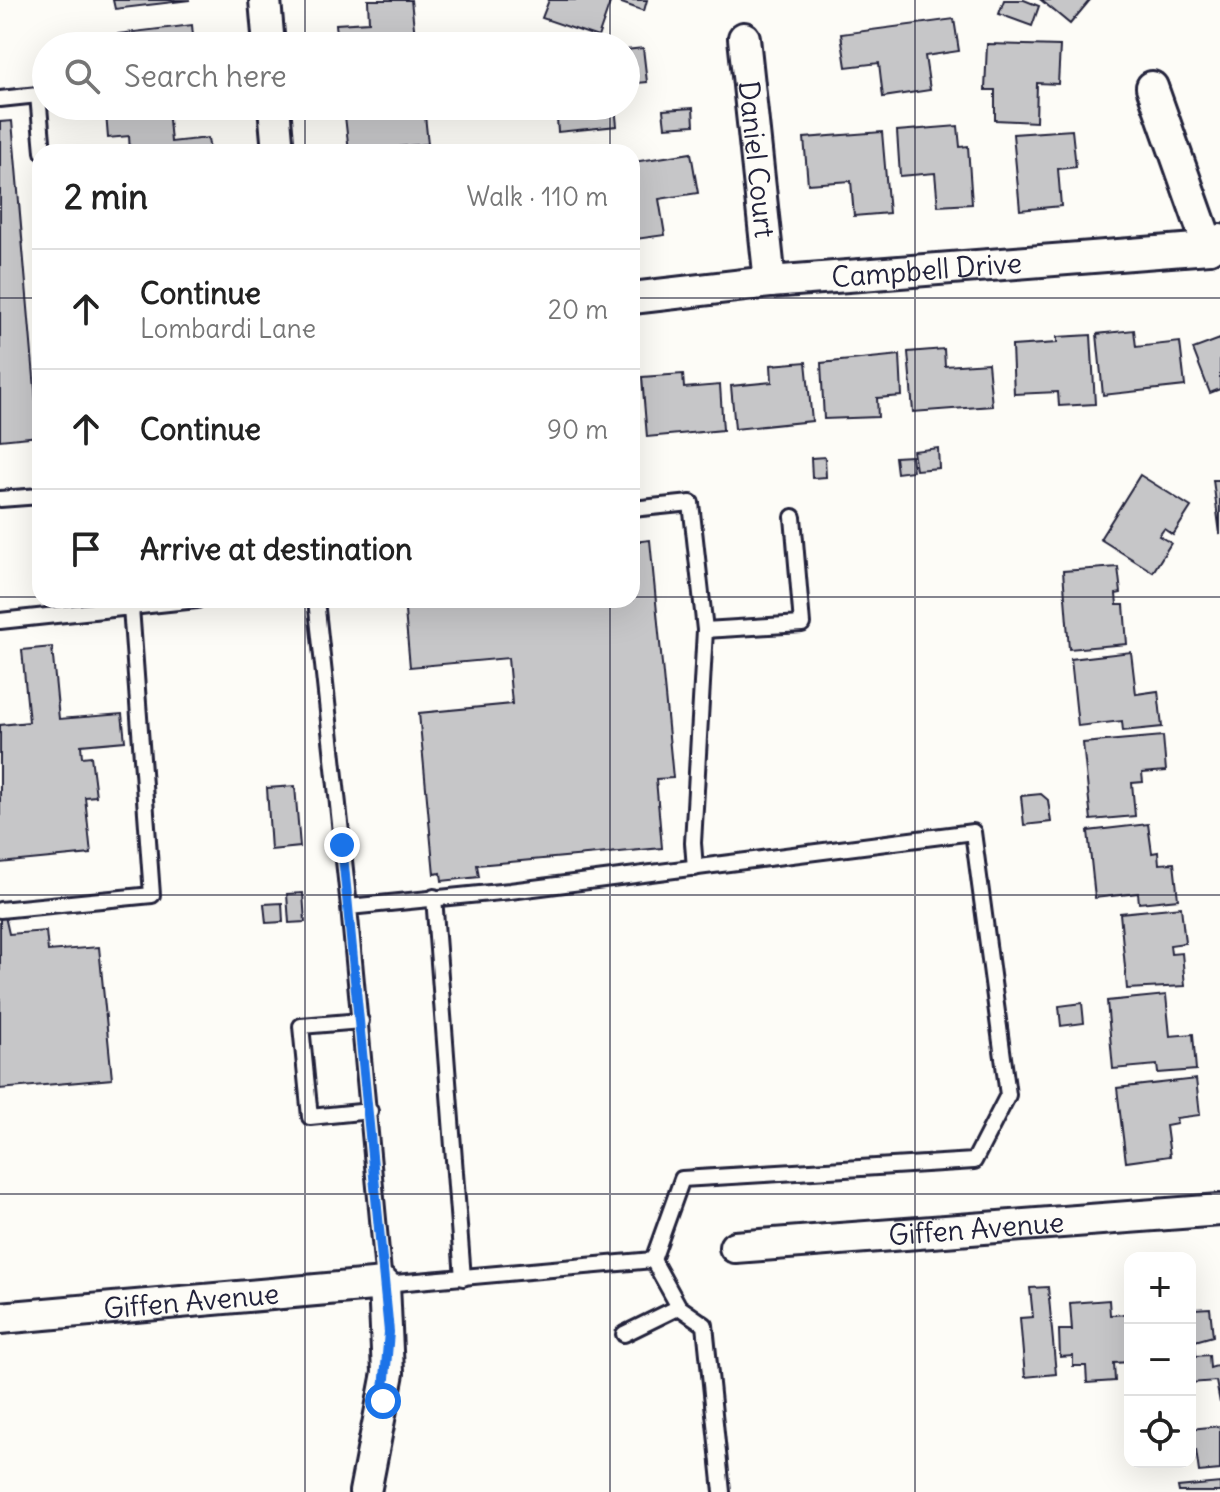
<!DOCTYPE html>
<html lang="en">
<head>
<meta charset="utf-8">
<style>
  body { margin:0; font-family:Delius,sans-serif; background:#f2f2f2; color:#222 }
  .controls { position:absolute; right:24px; bottom:24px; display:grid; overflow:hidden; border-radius:16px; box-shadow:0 8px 32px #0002 }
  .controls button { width:72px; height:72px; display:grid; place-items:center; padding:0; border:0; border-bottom:2px solid #e0e0e0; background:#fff; color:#222; font:40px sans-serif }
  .stop { position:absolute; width:24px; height:24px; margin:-18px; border:6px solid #1a73e8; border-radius:50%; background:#fff }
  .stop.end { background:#1a73e8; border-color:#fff; box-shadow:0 2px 8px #0008 }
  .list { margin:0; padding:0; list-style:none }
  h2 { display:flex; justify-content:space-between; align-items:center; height:104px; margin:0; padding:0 32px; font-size:34px }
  h2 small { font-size:26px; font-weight:400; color:#767676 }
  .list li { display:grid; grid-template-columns:52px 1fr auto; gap:24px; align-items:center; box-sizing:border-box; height:120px; padding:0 32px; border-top:2px solid #e0e0e0 }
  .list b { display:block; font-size:30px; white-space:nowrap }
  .list p { margin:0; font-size:26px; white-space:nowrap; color:#767676 }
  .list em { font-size:26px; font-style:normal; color:#767676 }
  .icon { flex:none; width:44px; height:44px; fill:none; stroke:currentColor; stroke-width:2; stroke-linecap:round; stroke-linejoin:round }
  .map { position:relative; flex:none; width:1220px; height:1492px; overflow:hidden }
  .search { position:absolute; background:#fff; box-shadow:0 8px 32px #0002; left:32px; top:32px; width:608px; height:88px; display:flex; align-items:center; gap:20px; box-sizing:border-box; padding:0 28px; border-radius:44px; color:#767676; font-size:30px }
  .panel { position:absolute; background:#fff; box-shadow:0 8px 32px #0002; left:32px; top:144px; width:608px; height:464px; border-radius:24px }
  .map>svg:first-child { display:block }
  .building { fill:#c6c6c8; stroke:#22223b; stroke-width:2 }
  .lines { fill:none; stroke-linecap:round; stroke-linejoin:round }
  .service-casing { stroke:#22223b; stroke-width:20 }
  .minor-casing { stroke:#22223b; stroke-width:36 }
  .service { stroke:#fdfcf7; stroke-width:14 }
  .minor { stroke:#fdfcf7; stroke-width:30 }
  .route { stroke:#1a73e8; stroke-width:10 }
  .grid { fill:none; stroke:#22223b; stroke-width:2; stroke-opacity:0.55 }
  .labels { text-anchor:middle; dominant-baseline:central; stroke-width:6; stroke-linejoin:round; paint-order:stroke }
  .street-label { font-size:28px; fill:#22223b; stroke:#fdfcf7 }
</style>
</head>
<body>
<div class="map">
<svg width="1220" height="1492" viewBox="0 0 1220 1492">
  <rect width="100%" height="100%" fill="#fdfcf7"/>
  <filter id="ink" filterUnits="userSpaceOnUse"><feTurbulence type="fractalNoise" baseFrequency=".0125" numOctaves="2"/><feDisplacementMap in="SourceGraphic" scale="16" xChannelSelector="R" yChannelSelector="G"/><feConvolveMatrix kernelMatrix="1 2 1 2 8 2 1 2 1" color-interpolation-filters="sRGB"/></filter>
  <g filter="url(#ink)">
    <g class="building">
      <path d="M113 0H190L115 9Z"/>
      <path d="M368 0H411L416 46H338L336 24 369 22Z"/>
      <path d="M549 0H611L598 37 542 18Z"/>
      <path d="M613 0H647L644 11Z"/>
      <path d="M1004 0H1024L1039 6 1032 26 999 14Z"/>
      <path d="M1041 0H1090L1070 24Z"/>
      <path d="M954 19 959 51 925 56 930 90 883 97 879 63 846 67 841 34Z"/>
      <path d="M192 25 194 46H119L117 34Z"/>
      <path d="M987 44 1060 46 1058 84 1037 83 1036 122 995 120V90H985Z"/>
      <path d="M643 48 647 82 626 84V50Z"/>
      <path d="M378 106H424L428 144 349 152 345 116 379 113Z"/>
      <path d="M556 106H615L617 126 558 132Z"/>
      <path d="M168 108 171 142 208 138 210 152H130L129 136 108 138 106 113Z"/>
      <path d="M693 108 694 125 665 127 663 110Z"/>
      <path d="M12 121 39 436 0 440V122Z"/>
      <path d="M958 126 960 147 968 146 972 204 938 206 935 173 900 176 897 131Z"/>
      <path d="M1072 130 1076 167 1058 169 1061 206 1020 210 1013 134Z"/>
      <path d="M882 132 889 213 854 216 851 181 808 184 804 138Z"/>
      <path d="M691 153 698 193 659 199 665 235 636 239 632 214V185L636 184 633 162Z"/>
      <path d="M1134 330 1136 347 1180 342 1185 386 1103 395 1097 334Z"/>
      <path d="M1091 335 1095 404 1059 406 1058 392 1014 394 1012 346 1057 343V337Z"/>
      <path d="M1220 339V389L1210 393 1193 349Z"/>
      <path d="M944 349 945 366 988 363 992 406 913 412 908 352Z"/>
      <path d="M900 355 902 396 877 398 878 417 824 419 821 363Z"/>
      <path d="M806 362 812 421 735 429 731 386 772 382 771 365Z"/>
      <path d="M683 374 684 388 720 385 723 430 647 437 642 377Z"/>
      <path d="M938 448 939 468 916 470 913 451Z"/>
      <path d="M911 456 913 471 897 473 895 457Z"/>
      <path d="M825 457 826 477 812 478 811 458Z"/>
      <path d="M1140 475 1191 507 1173 535 1164 529 1159 536 1171 543 1153 572 1100 539Z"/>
      <path d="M1213 480H1220V534Z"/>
      <path d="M632 529 633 542 650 540 673 778 656 779 662 848 477 865 479 877 442 881 441 873 434 874 419 713 512 704 508 658 410 667 404 600H632Z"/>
      <path d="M1118 567 1121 593 1116 594 1117 605H1124L1127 644 1069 649 1063 571Z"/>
      <path d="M52 647 59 719 122 714 125 741 81 745 82 757 91 756 96 796 85 797 91 854 0 863V725L29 722 22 650Z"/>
      <path d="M1131 652 1136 694 1158 691 1162 727 1123 731 1122 721 1078 726 1071 659Z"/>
      <path d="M1163 736 1166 771 1142 773 1143 782 1132 783 1135 816 1091 820 1083 743Z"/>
      <path d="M295 786 300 847 271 850 267 788Z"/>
      <path d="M1041 794 1048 800 1051 822 1024 825 1021 796Z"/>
      <path d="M1148 824 1152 853 1158 852 1159 864 1174 863 1178 899 1139 903 1138 893 1095 898 1088 831Z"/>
      <path d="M303 893 305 922 289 923 287 894Z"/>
      <path d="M282 903 283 922 266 923 264 904Z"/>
      <path d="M1181 907 1185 943 1170 945 1171 954 1182 953 1185 986 1127 989 1120 913Z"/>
      <path d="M5 916 9 934 46 931 48 951 99 947 112 1079 0 1089V917Z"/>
      <path d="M1166 995 1170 1036 1193 1034 1196 1070 1158 1073 1157 1065 1113 1069 1107 1001Z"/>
      <path d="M1082 1003 1084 1023 1061 1026 1059 1006Z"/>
      <path d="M1196 1079 1200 1115 1176 1118 1177 1124 1166 1126 1170 1156 1126 1162 1117 1088Z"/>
      <path d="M1048 1287 1056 1374 1025 1377 1020 1318 1033 1317 1030 1288Z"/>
      <path d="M1190 1299 1193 1309 1210 1308 1213 1336 1195 1341 1196 1356 1209 1355 1210 1368 1220 1365V1403L1216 1381 1190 1383Z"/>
      <path d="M1109 1300 1110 1315 1130 1314V1362L1114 1363 1115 1381 1087 1383 1086 1366H1073V1356L1060 1357 1059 1330H1072L1070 1303Z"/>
      <path d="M1220 1426V1470L1199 1472 1196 1450H1190V1429Z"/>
      <path d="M1220 1483V1492H1179L1178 1487Z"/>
    </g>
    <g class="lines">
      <defs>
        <g id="service">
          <path d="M0 99 38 95 43 152"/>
          <path d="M0 499 40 496"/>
          <path d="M632 509 691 503 705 630 693 843 695 868"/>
          <path d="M316 600 349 907 384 1284 653 1260 682 1179 974 1161 1008 1095 973 832 510 891 349 907"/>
          <path d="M131 607 197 600"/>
          <path d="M0 621 131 607 152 895 0 910"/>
          <path d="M705 630 802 624 793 517"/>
          <path d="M434 897 463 1278"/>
          <path d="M361 1021 301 1026 310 1117 370 1111"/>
          <path d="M653 1260 679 1307 705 1325 722 1492"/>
          <path d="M624 1334 679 1307"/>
        </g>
        <g id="minor">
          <path d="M265 0 269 46"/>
          <path id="s1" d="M744 38 770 282"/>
          <path d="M1152 87 1209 248"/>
          <path d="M274 106 278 152"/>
          <path id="s2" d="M632 298 770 282 1209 248 1220 240"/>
          <path id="s3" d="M735 1247 1220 1210"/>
          <path id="s4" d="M0 1318 384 1284 388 1373 365 1492"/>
        </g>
      </defs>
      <use href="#service" class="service-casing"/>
      <use href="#minor" class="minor-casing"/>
      <use href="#service" class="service"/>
      <use href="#minor" class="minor"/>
    </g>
  </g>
  <g class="lines" filter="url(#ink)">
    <path class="route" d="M342 845 389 1332 383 1401"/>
  </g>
  <path class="grid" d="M305 0V46M610 0V46M915 0V1492M305 106V152M610 106V152M0 298H40M632 298H1220M0 597H40M632 597H1220M305 600V1492M610 600V1492M0 895H1220M0 1194H1220"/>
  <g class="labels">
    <g class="street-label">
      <text stroke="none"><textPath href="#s1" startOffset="122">Daniel Court</textPath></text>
      <text stroke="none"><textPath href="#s2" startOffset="296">Campbell Drive</textPath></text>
      <text stroke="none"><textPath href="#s3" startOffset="242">Giffen Avenue</textPath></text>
      <text stroke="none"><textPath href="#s4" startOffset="192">Giffen Avenue</textPath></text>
    </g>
  </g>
</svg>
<div class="controls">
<button>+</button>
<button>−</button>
<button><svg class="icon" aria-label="locate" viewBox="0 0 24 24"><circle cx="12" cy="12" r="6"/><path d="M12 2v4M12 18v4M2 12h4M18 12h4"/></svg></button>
</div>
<div class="stop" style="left:383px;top:1401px"></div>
<div class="stop end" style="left:342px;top:845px"></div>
<div class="search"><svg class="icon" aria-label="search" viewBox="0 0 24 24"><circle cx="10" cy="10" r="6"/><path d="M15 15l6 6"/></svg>Search here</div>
<section class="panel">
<h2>2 min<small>Walk · 110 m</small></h2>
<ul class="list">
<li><svg class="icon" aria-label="ahead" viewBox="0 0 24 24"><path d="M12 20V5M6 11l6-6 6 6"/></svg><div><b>Continue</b><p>Lombardi Lane</p></div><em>20 m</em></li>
<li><svg class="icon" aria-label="ahead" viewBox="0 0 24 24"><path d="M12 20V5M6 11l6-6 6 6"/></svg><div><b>Continue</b></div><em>90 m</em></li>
<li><svg class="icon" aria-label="arrive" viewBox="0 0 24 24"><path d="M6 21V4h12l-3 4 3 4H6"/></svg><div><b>Arrive at destination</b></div></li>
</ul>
</section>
</div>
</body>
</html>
